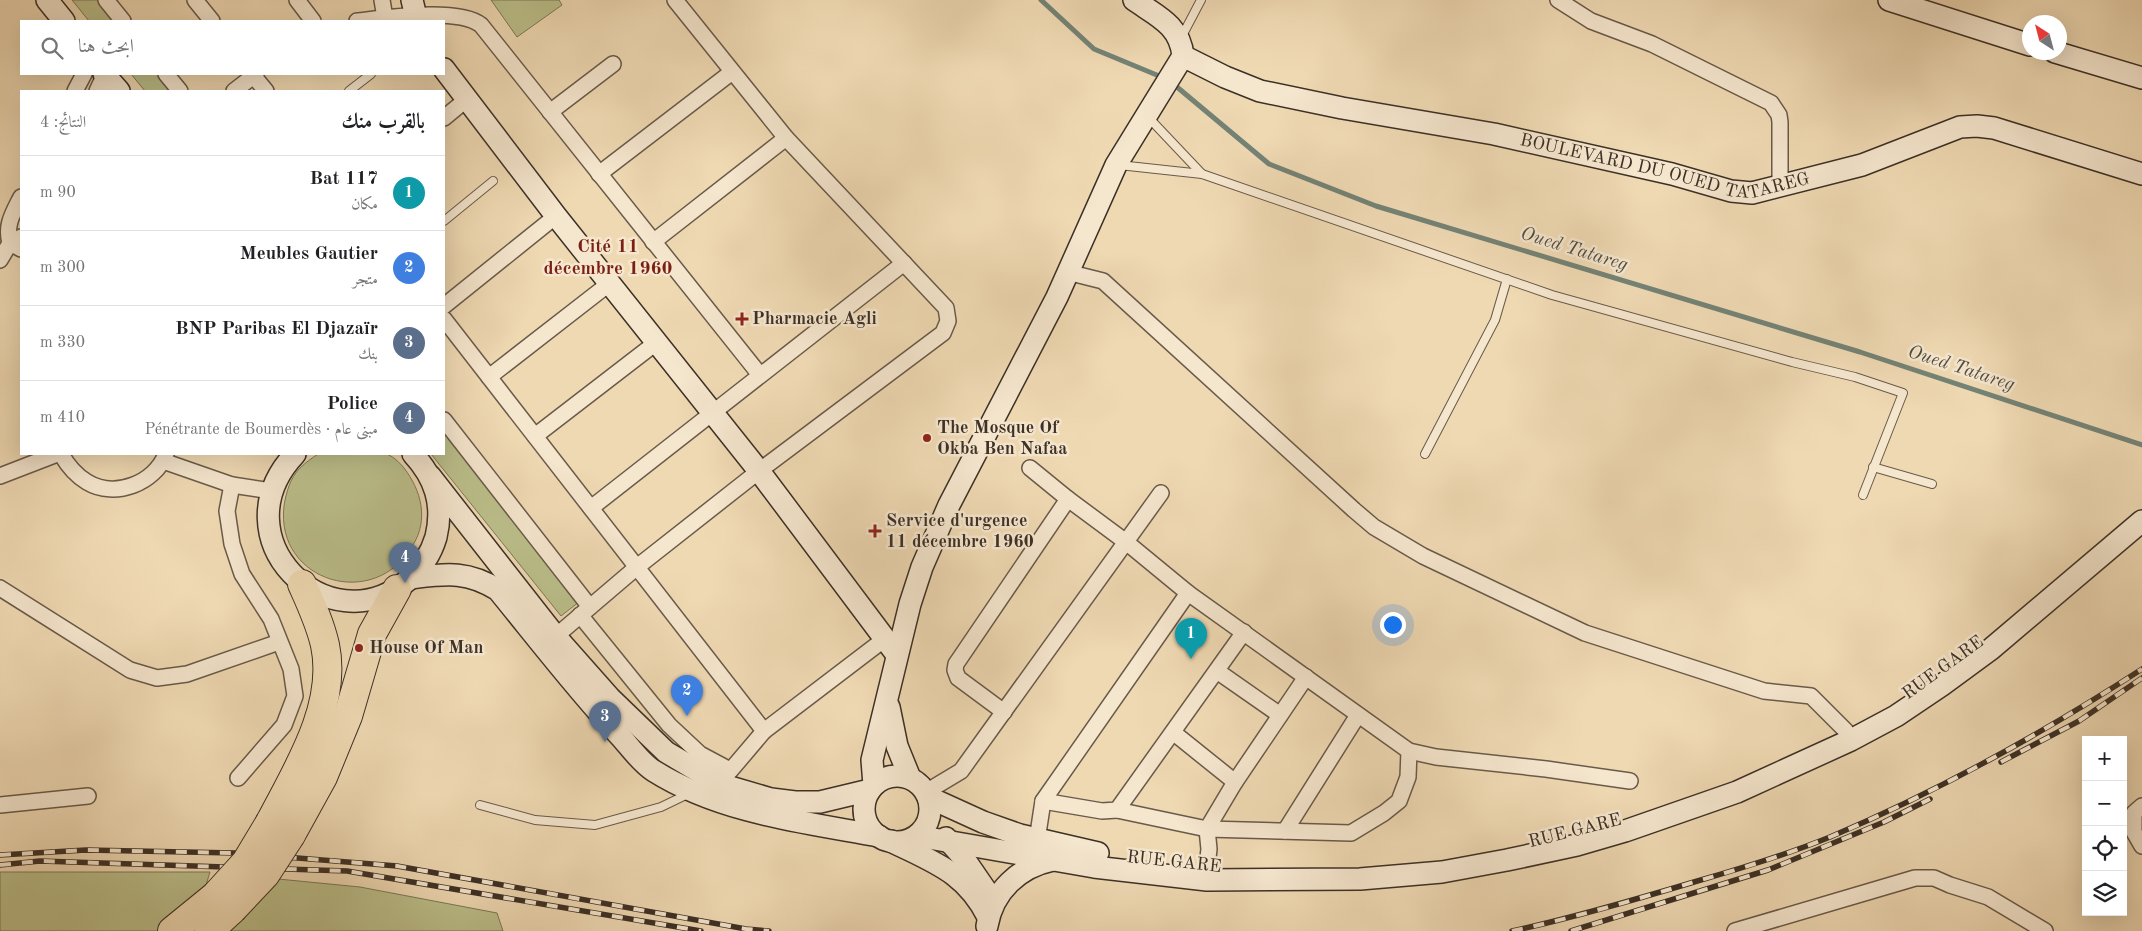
<!DOCTYPE html>
<html lang="ar">
<head>
<meta charset="utf-8">
<style>
  body { margin:0; font-family:"Old Standard TT",Amiri,serif; background:#f2f2f2; color:#202124; direction:rtl }
  .controls { position:absolute; right:15px; bottom:15px; display:grid; overflow:hidden; border-radius:0px; box-shadow:0 5px 20px #0002 }
  .controls button { width:45px; height:45px; display:grid; place-items:center; padding:0; border:0; border-bottom:1px solid #e0e0e0; background:#fff; color:#202124; font:25px sans-serif }
  .compass { position:absolute; left:2022px; top:15px; width:45px; height:45px; border-radius:50%; background:#fff; box-shadow:0 5px 20px #0002; rotate:324deg }
  .you { position:absolute; left:1392px; top:624px; width:18px; height:18px; margin:-12px; border:4px solid #fff; border-radius:50%; background:#1a73e8; box-shadow:0 0 0 8px #1a73e833 }
  .badge { display:grid; place-items:center; width:32px; height:32px; border-radius:50%; background:#8f2418; color:#fff; font-size:16px; font-weight:700 }
  .pin { position:absolute; translate:-50% -41px; filter:drop-shadow(0 1px 2px #0008) }
  .pin::after { content:''; position:absolute; top:26px; width:18px; height:15px; background:inherit; clip-path:polygon(0 0,100% 0,50% 100%) }
  .list { margin:0; padding:0; list-style:none }
  h2 { display:flex; justify-content:space-between; align-items:center; height:65px; margin:0; padding:0 20px; font-size:21px }
  h2 small { font-size:16px; font-weight:400; color:#757577 }
  .list li { display:grid; grid-template-columns:32px 1fr auto; gap:15px; align-items:center; box-sizing:border-box; height:75px; padding:0 20px; border-top:1px solid #e0e0e0 }
  .list b { display:block; font-size:19px; white-space:nowrap }
  .list p { margin:0; font-size:16px; white-space:nowrap; color:#757577 }
  .list em { font-size:16px; font-style:normal; color:#757577 }
  .icon { flex:none; width:28px; height:28px; fill:none; stroke:currentColor; stroke-width:2; stroke-linecap:round; stroke-linejoin:round }
  .map { position:relative; flex:none; width:2142px; height:931px; overflow:hidden; direction:ltr }
  .search { position:absolute; background:#fff; box-shadow:0 5px 20px #0002; left:20px; top:20px; width:425px; height:55px; display:flex; align-items:center; gap:12px; box-sizing:border-box; padding:0 18px; border-radius:0px; color:#757577; font-size:19px }
  .panel { position:absolute; background:#fff; box-shadow:0 5px 20px #0002; left:20px; top:90px; width:425px; height:365px; border-radius:0px; direction:rtl }
  .map>svg:first-child { display:block }
  .green { fill:#bbbf8b; stroke:#7c7858 }
  .lines { fill:none; stroke-linecap:round; stroke-linejoin:round }
  .stream { stroke:#748376; stroke-width:5 }
  .lane-casing { stroke:#695a49; stroke-width:10 }
  .street-casing { stroke:#695a49; stroke-width:18 }
  .secondary-casing { stroke:#3c3026; stroke-width:24 }
  .highway-casing { stroke:#3c3026; stroke-width:30 }
  .lane { stroke:#f5e6ce; stroke-width:8 }
  .street { stroke:#f5e6ce; stroke-width:15 }
  .secondary { stroke:#f5e6ce; stroke-width:21 }
  .highway { stroke:#efd9b3; stroke-width:28 }
  .rail-casing { stroke:#3c3026; stroke-width:5.5 }
  .rail { stroke:#f5e6ce; stroke-width:4; stroke-dasharray:11; stroke-linecap:butt }
  .highway-bridge-casing { stroke:#3c3026; stroke-width:30; stroke-linecap:butt }
  .highway-bridge { stroke:#efd9b3; stroke-width:28 }
  .poi-dot { fill:#8f2418; stroke:#f5e6ce; stroke-width:2 }
  .labels { text-anchor:middle; dominant-baseline:central; stroke-width:5; stroke-linejoin:round; paint-order:stroke }
  .street-label { font-size:18px; fill:#3c3026; stroke:#f5e6ce }
  .poi-label { font-size:18px; font-weight:bold; fill:#3c3026; stroke:#f5e6ce; text-anchor:start }
  .neighbourhood-label { font-size:19px; font-weight:bold; fill:#7a1f14; stroke:#f5e6ce }
  .water-label { font-size:19px; font-style:italic; fill:#4f4c41; stroke:#f5e6ce }
</style>
</head>
<body>
<div class="map">
<svg width="2142" height="931" viewBox="0 0 2142 931">
  <rect width="100%" height="100%" fill="#efd9b3"/>
  <filter id="stains"><feTurbulence type="fractalNoise" baseFrequency=".004" numOctaves="4"/><feColorMatrix values="0 0 0 0 .2 0 0 0 0 .09 0 0 0 0 .02 0 0 0 .5 -.17"/></filter>
  <radialGradient id="worn" r=".72"><stop offset=".6" stop-color="#630" stop-opacity="0"/><stop offset="1" stop-color="#630" stop-opacity=".3"/></radialGradient>
  <g class="green">
    <path d="M72 0H99L116 21H89Z"/>
    <path d="M491 0H559L562 5 517 37Z"/>
    <path d="M131 74H158L172 91H145Z"/>
    <path d="M444 433 579 602 561 616 431 454H444Z"/>
    <path d="M318 454C334 454 350 454 367 454 373 454 381 452 386 454 393 456 399 462 404 468 421 490 429 519 413 545 375 612 275 582 284 506 286 493 290 478 300 468 305 463 312 458 318 454Z"/>
    <path d="M0 872H210L203 895 162 931H0Z"/>
    <path d="M268 878 360 887 497 913 503 931H221Z"/>
  </g>
  <g class="lines">
    <g class="stream">
      <path d="M1041 0 1094 49 1164 78"/>
      <path d="M1171 82 1269 164 1376 206 1860 352 2142 445"/>
    </g>
    <defs>
      <g id="lane">
        <path d="M1181 38 1201 0"/>
        <path d="M349 91 371 74"/>
        <path d="M1148 117 1202 174"/>
        <path d="M1119 165 1202 174 1552 295 1792 362 1855 377 1903 393 1863 495"/>
        <path d="M444 221 493 181"/>
        <path d="M1425 454 1495 320 1507 279"/>
        <path d="M1873 467 1932 484"/>
        <path d="M480 805 535 820 595 825 661 807 690 793"/>
      </g>
      <g id="street">
        <path d="M106 0 123 21"/>
        <path d="M195 0 212 21"/>
        <path d="M297 0 313 21"/>
        <path d="M382 0 385 18"/>
        <path d="M1558 0 1591 21 1652 44 1771 103 1779 115 1780 122V186"/>
        <path d="M357 21C385 18 459 7 481 25L760 375"/>
        <path d="M166 74 180 91"/>
        <path d="M252 74 266 91"/>
        <path d="M75 91 84 74"/>
        <path d="M97 91 105 74"/>
        <path d="M234 91 256 74"/>
        <path d="M550 112 613 64"/>
        <path d="M444 118 467 99"/>
        <path d="M599 174 732 72"/>
        <path d="M21 197C13 213 5 225 10 243L21 249"/>
        <path d="M653 242 786 138"/>
        <path d="M0 260 10 243 21 237"/>
        <path d="M1067 272 1103 281 1354 510 1374 527 1423 556 1585 633 1764 691 1811 696 1846 731"/>
        <path d="M444 306 556 216"/>
        <path d="M444 319 764 731 886 638"/>
        <path d="M489 377 610 283"/>
        <path d="M444 420 590 607"/>
        <path d="M535 436 657 342"/>
        <path d="M61 454C68 466 75 475 87 482 115 499 155 483 166 454"/>
        <path d="M163 461 232 485 271 491"/>
        <path d="M1030 468 1068 499 1126 542 1188 593 1409 751 1436 757 1546 769 1630 781"/>
        <path d="M0 476 57 454"/>
        <path d="M232 485 227 511 232 544 242 574 271 619 291 669 295 696 284 725 238 778"/>
        <path d="M591 508 904 263"/>
        <path d="M0 588 130 670 157 678 187 674 279 642"/>
        <path d="M580 615 669 725 700 754 730 770"/>
        <path d="M549 642 637 567 759 471 943 333 948 321 946 308 786 138 675 0"/>
        <path d="M1217 671 1280 715"/>
        <path d="M1004 712 958 678 955 670 956 664 1068 499"/>
        <path d="M1174 733 1235 782"/>
        <path d="M725 777 764 731"/>
        <path d="M926 792 961 771 1161 493"/>
        <path d="M1043 801 1102 811 1117 810 1244 632"/>
        <path d="M0 805 88 796"/>
        <path d="M2142 806 2134 813V832L2142 846"/>
        <path d="M1117 810 1207 829 1351 833 1384 813 1399 801 1408 777 1409 751"/>
        <path d="M1285 831 1358 715"/>
        <path d="M1037 840 1043 801 1188 593"/>
        <path d="M1207 867 1209 849 1207 829 1235 782 1306 677"/>
        <path d="M1735 931 1915 878H1934L1950 885 1988 897 2045 931"/>
      </g>
      <g id="secondary">
        <path d="M47 0 64 21"/>
        <path d="M412 0 417 21"/>
        <path d="M1889 0 2030 45"/>
        <path d="M2055 52 2142 78"/>
        <path id="s1" d="M1183 56 1225 77 1260 91 1342 108 1494 134 1672 174 1731 191 1752 193 1862 165 1960 127 1977 126 1994 128 2142 174"/>
        <path d="M444 69 556 216 759 471 897 655"/>
        <path d="M104 74 119 91"/>
        <path d="M295 454C217 537 327 647 407 581 421 569 431 554 436 537 444 504 435 478 413 454"/>
        <path d="M430 476 556 637 610 698 666 752 720 784 771 799 795 802H820L870 790"/>
        <path d="M410 578C445 574 467 570 498 590 538 639 577 690 620 736 630 747 641 763 654 771 721 813 803 822 879 836"/>
        <path d="M889 707 897 746 910 778"/>
        <circle cx="897" cy="809" r="33"/>
        <path d="M874 785 872 760 910 604 922 567 949 505 1057 297 1116 165 1183 56C1180 25 1157 16 1134 0"/>
        <path d="M928 797 983 822 1020 835 1098 853"/>
        <path d="M917 836 1094 867 1207 880 1360 879 1442 872 1507 860 1577 845 1625 831 1737 792 1851 740 1896 716 1942 685 1991 649 2142 521"/>
        <path d="M946 838 963 857 987 892"/>
        <path d="M891 841C933 862 966 872 988 917"/>
        <path d="M987 926C993 891 1019 867 1053 860"/>
      </g>
      <g id="highway">
        <path d="M270 822C297 770 338 706 325 645 320 623 311 604 302 584"/>
        <path d="M291 835 323 777 348 716 372 634 397 589"/>
        <path d="M172 931 215 896"/>
        <path d="M209 931 232 910"/>
      </g>
    </defs>
    <use href="#lane" class="lane-casing"/>
    <use href="#street" class="street-casing"/>
    <use href="#secondary" class="secondary-casing"/>
    <use href="#highway" class="highway-casing"/>
    <use href="#lane" class="lane"/>
    <use href="#street" class="street"/>
    <use href="#secondary" class="secondary"/>
    <use href="#highway" class="highway"/>
    <defs>
      <g id="rail">
        <path d="M2001 762 2079 721 2142 678"/>
        <path d="M0 855 86 850 235 853 397 866 746 929 769 931"/>
        <path d="M0 865 40 861 347 871 701 931"/>
        <path d="M1512 931C1573 918 1634 900 1694 882 1739 869 1786 855 1830 837 1939 791 2043 733 2142 669"/>
        <path d="M1571 931 1768 870 1884 822 1930 799"/>
      </g>
    </defs>
    <use href="#rail" class="rail-casing"/>
    <use href="#rail" class="rail"/>
    <defs>
      <g id="highway-bridge">
        <path d="M215 896 246 862 270 822"/>
        <path d="M232 910 265 875 291 835"/>
      </g>
    </defs>
    <use href="#highway-bridge" class="highway-bridge-casing"/>
    <use href="#highway-bridge" class="highway-bridge"/>
  </g>
  <g class="poi-dot">
    <path d="M739.5 311.5h5v5h5v5h-5v5h-5v-5h-5v-5h5z"/>
    <circle cx="927" cy="438" r="5"/>
    <path d="M872.5 523.5h5v5h5v5h-5v5h-5v-5h-5v-5h5z"/>
    <circle cx="359" cy="648" r="5"/>
  </g>
  <g class="labels">
    <g class="street-label">
      <text stroke="none"><textPath href="#s1" startOffset="498">BOULEVARD DU OUED TATAREG</textPath></text>
      <text transform="translate(1943 668) rotate(-36)">RUE GARE</text>
      <text transform="translate(1575 831) rotate(-14)">RUE GARE</text>
      <text transform="translate(1174 862) rotate(6)">RUE GARE</text>
    </g>
    <g class="poi-label">
      <text x="752" y="319">Pharmacie Agli</text>
      <text x="937" y="428">The Mosque Of<tspan x="937" dy="21">Okba Ben Nafaa</tspan></text>
      <text x="886" y="521">Service d'urgence<tspan x="886" dy="21">11 décembre 1960</tspan></text>
      <text x="369" y="648">House Of Man</text>
    </g>
    <g class="neighbourhood-label">
      <text x="608" y="247">Cité 11<tspan x="608" dy="22">décembre 1960</tspan></text>
    </g>
    <g class="water-label">
      <text transform="translate(1574 250) rotate(17)">Oued Tatareg</text>
      <text transform="translate(1961 369) rotate(18)">Oued Tatareg</text>
    </g>
  </g>
  <rect width="100%" height="100%" filter="url(#stains)"/>
  <rect width="100%" height="100%" fill="url(#worn)"/>
</svg>
<div class="controls">
<button>+</button>
<button>−</button>
<button><svg class="icon" aria-label="locate" viewBox="0 0 24 24"><circle cx="12" cy="12" r="6"/><path d="M12 2v4M12 18v4M2 12h4M18 12h4"/></svg></button>
<button><svg class="icon" aria-label="layers" viewBox="0 0 24 24"><path d="M12 4l9 5-9 5-9-5zM3 14l9 5 9-5"/></svg></button>
</div>
<svg class="compass" viewBox="-18 -18 36 36"><path d="M0-13l5 13h-10z" fill="#e53935"/><path d="M0 13l5-13h-10z" fill="#757577"/></svg>
<div class="you"></div>
<div class="pin badge" style="left:1191px;top:659px;background:#0f9aa8">1</div>
<div class="pin badge" style="left:687px;top:716px;background:#3f7fe0">2</div>
<div class="pin badge" style="left:605px;top:742px;background:#5c6f8a">3</div>
<div class="pin badge" style="left:405px;top:583px;background:#5c6f8a">4</div>
<div class="search"><svg class="icon" aria-label="search" viewBox="0 0 24 24"><circle cx="10" cy="10" r="6"/><path d="M15 15l6 6"/></svg>ابحث هنا</div>
<section class="panel">
<h2>بالقرب منك<small>النتائج: 4</small></h2>
<ul class="list">
<li><span class="badge" style="background:#0f9aa8">1</span><div><b>Bat 117</b><p>مكان</p></div><em>90 m</em></li>
<li><span class="badge" style="background:#3f7fe0">2</span><div><b>Meubles Gautier</b><p>متجر</p></div><em>300 m</em></li>
<li><span class="badge" style="background:#5c6f8a">3</span><div><b>BNP Paribas El Djazaïr</b><p>بنك</p></div><em>330 m</em></li>
<li><span class="badge" style="background:#5c6f8a">4</span><div><b>Police</b><p>مبنى عام · Pénétrante de Boumerdès</p></div><em>410 m</em></li>
</ul>
</section>
</div>
</body>
</html>
